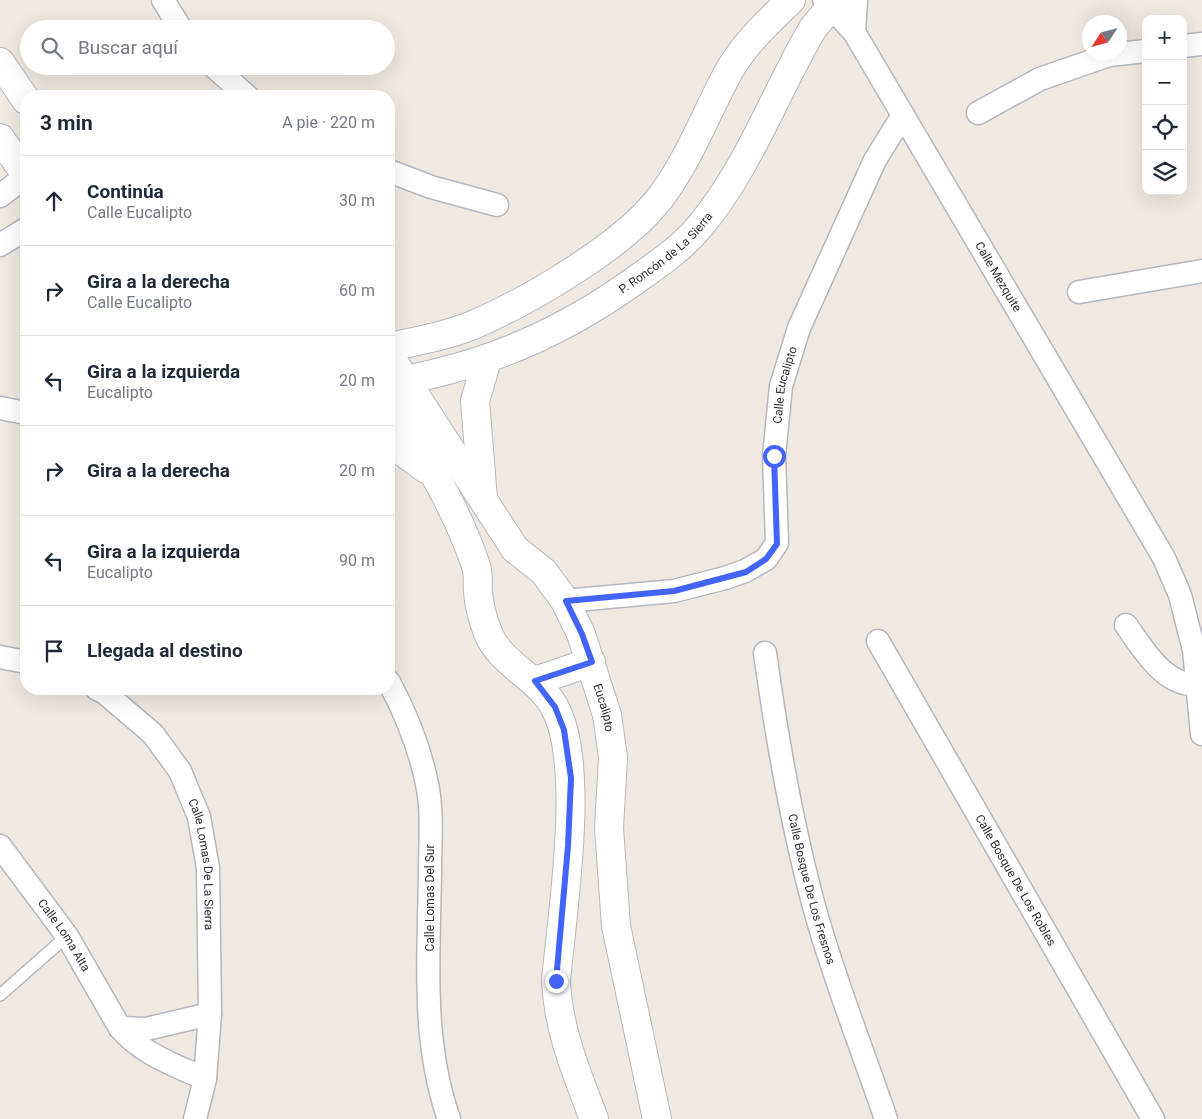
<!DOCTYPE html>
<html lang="es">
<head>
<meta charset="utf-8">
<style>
  body { margin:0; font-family:Roboto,sans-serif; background:#f6f6f7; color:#1f2937 }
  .controls { position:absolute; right:15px; top:15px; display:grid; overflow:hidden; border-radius:10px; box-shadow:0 5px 20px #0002 }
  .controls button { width:45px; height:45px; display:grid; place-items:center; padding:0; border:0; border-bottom:1px solid #e0e1e3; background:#fff; color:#1f2937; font:25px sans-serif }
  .compass { position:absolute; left:1082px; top:15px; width:45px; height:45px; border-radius:50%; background:#fff; box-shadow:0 5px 20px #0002; rotate:234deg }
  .stop { position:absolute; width:15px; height:15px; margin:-11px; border:4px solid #4264fb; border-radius:50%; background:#fff }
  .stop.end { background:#4264fb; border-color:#fff; box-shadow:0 1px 5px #0008 }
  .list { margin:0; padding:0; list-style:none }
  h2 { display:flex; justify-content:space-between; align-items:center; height:65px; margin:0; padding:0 20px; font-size:21px }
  h2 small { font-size:16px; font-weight:400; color:#747a83 }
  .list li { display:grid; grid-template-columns:32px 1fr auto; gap:15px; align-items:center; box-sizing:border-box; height:90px; padding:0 20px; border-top:1px solid #e0e1e3 }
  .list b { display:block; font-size:19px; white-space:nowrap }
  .list p { margin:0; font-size:16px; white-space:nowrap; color:#747a83 }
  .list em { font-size:16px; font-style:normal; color:#747a83 }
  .icon { flex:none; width:28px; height:28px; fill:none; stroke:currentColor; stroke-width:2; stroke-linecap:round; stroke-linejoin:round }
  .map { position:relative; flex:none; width:1202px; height:1119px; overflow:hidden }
  .search { position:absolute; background:#fff; box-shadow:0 5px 20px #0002; left:20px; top:20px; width:375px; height:55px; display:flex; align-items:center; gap:12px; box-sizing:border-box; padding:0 18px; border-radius:28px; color:#747a83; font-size:19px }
  .panel { position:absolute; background:#fff; box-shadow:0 5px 20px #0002; left:20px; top:90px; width:375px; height:605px; border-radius:20px }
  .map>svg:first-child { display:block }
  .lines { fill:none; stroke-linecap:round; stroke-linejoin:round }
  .service-casing { stroke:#b4b7c1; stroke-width:14 }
  .minor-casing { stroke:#b4b7c1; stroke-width:25 }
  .tertiary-casing { stroke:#b4b7c1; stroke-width:30 }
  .service { stroke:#fff; stroke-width:11 }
  .minor { stroke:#fff; stroke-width:22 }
  .tertiary { stroke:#fff; stroke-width:28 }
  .route { stroke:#4264fb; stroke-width:6 }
  .labels { text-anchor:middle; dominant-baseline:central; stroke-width:4; stroke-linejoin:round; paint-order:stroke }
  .street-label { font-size:12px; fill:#2e2e2e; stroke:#fff }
</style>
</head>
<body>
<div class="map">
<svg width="1202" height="1119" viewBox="0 0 1202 1119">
  <rect width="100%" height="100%" fill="#efe9e1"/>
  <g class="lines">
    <defs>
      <path id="service" d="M0 995 67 936"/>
      <g id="minor">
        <path d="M163 0 181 29"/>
        <path id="s1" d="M824 0 854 32 1164 558 1180 595 1194 650 1202 734"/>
        <path d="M854 32 856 0"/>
        <path d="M1183 46 1202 44"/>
        <path d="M213 66 247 96"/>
        <path d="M978 113 1040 79 1109 55 1146 51"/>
        <path d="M389 171 431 187 497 205"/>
        <path d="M0 196 26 176"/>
        <path d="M0 245 26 229"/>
        <path d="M1079 292 1202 271"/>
        <path d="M0 408 26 413"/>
        <path id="s2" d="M565 601 674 591 725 578 745 571 766 559 777 543 774 456 781 386 799 328 875 160 903 115"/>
        <path d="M1126 625C1144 650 1165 689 1202 684"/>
        <path id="s3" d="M878 641 1153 1119"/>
        <path id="s4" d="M765 653C777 740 792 826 815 910 834 979 863 1051 886 1119"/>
        <path d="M0 657 26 662"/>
        <path d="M389 682C406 714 420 749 427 784 433 812 430 843 430 871 429 954 421 1040 449 1119"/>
        <path id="s5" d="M97 689 105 693 153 734 180 771 199 817 208 868 210 1014 205 1079 195 1119"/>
        <path id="s6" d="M0 846 67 936 120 1028C142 1054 175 1065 205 1079"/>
        <path d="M120 1028 146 1029 210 1014"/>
      </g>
      <g id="tertiary">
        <path d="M0 62 26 100"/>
        <path d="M0 138 26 175"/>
        <path d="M389 347C417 341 446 336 473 325 529 301 623 246 660 198 689 160 706 113 729 71 745 43 768 22 791 0"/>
        <path id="s7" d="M389 355 515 549 544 572 565 601 581 634 607 715 613 757 609 828 616 926 657 1119"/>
        <path id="s8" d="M389 380C409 381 428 375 448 370 518 352 579 321 637 279 660 263 683 247 701 225 749 167 775 93 813 28L830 8 839 0"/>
        <path d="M389 399C422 452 456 506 476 566 479 574 477 584 478 592 479 605 483 620 488 633 501 665 539 677 555 708 586 766 562 913 556 981 558 1030 577 1074 594 1119"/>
        <path d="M389 442 426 469"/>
        <path d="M483 499 475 401 487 360"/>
        <path d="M535 681 591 662"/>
      </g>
    </defs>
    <use href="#service" class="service-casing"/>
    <use href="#minor" class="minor-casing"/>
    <use href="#tertiary" class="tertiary-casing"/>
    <use href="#service" class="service"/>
    <use href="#minor" class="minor"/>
    <use href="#tertiary" class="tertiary"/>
  </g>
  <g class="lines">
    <path class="route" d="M556 981 568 846 571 778 564 730 555 707 535 681 592 662 582 634 566 601 674 591 746 572 766 559 777 544 774 456"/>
  </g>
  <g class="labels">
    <g class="street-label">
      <text stroke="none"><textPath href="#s8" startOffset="310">P. Roncón de La Sierra</textPath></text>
      <text stroke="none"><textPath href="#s1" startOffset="328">Calle Mezquite</textPath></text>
      <text stroke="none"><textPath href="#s2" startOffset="386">Calle Eucalipto</textPath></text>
      <text stroke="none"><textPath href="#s7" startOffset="418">Eucalipto</textPath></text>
      <text stroke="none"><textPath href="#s5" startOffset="215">Calle Lomas De La Sierra</textPath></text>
      <text stroke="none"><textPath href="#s3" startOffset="276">Calle Bosque De Los Robles</textPath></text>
      <text stroke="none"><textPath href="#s4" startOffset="241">Calle Bosque De Los Fresnos</textPath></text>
      <text transform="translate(430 898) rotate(-90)">Calle Lomas Del Sur</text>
      <text stroke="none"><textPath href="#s6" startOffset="110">Calle Loma Alta</textPath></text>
    </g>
  </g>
</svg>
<div class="controls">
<button>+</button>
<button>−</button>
<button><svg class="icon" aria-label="locate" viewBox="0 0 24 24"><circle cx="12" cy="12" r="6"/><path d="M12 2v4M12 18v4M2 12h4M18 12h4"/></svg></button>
<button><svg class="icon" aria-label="layers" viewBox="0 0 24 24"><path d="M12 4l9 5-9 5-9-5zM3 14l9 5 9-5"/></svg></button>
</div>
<svg class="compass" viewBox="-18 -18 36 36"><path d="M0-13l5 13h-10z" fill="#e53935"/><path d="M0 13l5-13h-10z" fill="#747a83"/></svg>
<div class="stop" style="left:774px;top:456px"></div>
<div class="stop end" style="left:556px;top:981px"></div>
<div class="search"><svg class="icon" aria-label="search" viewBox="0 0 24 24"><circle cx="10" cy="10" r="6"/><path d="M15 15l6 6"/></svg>Buscar aquí</div>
<section class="panel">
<h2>3 min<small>A pie · 220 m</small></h2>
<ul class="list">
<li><svg class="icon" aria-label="ahead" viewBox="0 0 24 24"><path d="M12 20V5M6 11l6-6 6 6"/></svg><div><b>Continúa</b><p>Calle Eucalipto</p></div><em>30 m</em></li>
<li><svg class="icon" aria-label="right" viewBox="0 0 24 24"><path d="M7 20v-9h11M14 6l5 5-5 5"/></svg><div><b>Gira a la derecha</b><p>Calle Eucalipto</p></div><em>60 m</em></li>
<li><svg class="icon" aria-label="left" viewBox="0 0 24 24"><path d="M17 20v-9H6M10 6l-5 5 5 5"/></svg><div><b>Gira a la izquierda</b><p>Eucalipto</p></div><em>20 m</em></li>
<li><svg class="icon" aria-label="right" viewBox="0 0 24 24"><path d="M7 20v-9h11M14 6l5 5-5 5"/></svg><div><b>Gira a la derecha</b></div><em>20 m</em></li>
<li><svg class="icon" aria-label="left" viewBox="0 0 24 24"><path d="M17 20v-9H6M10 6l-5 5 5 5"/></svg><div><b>Gira a la izquierda</b><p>Eucalipto</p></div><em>90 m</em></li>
<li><svg class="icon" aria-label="arrive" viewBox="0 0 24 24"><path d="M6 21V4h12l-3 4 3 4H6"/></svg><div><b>Llegada al destino</b></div></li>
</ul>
</section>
</div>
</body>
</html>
